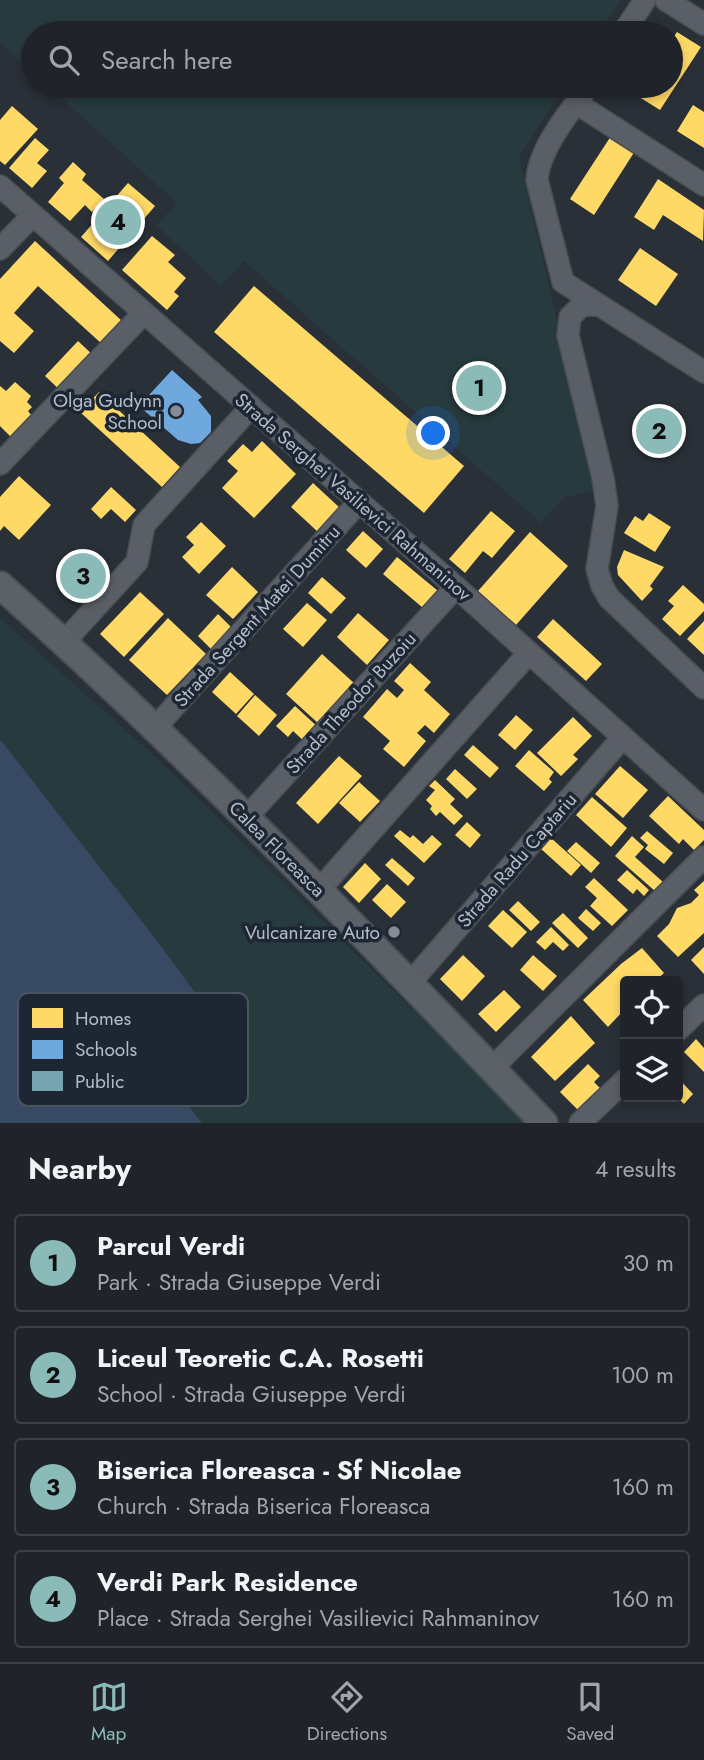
<!DOCTYPE html>
<html lang="en">
<head>
<meta charset="utf-8">
<style>
  body { margin:0; font-family:Jost,sans-serif; background:#282c32; color:#f1f3f6 }
  .controls { position:absolute; right:21px; bottom:21px; display:grid; overflow:hidden; border-radius:7px; box-shadow:0 4px 10px #0003 }
  .controls button { width:63px; height:63px; display:grid; place-items:center; padding:0; border:0; border-bottom:2px solid #3d4147; background:#20242a; color:#f1f3f6; font:35px sans-serif }
  .you { position:absolute; left:434px; top:434px; width:24px; height:24px; margin:-18px; border:5px solid #fff; border-radius:50%; background:#1a73e8; box-shadow:0 0 0 10px #1a73e833 }
  .badge { display:grid; place-items:center; width:46px; height:46px; border-radius:50%; background:#8bbbb9; color:#111; font-size:23px; font-weight:700 }
  .pin { position:absolute; translate:-50% -50%; border:4px solid #fff; box-shadow:0 2px 7px #0006 }
  .list { margin:0; padding:0; list-style:none }
  h2 { display:flex; justify-content:space-between; align-items:center; height:91px; margin:0; padding:0 28px; font-size:30px }
  h2 small { font-size:23px; font-weight:400; color:#a2a4a8 }
  .list li { display:grid; grid-template-columns:46px 1fr auto; gap:21px; align-items:center; box-sizing:border-box; height:98px; margin:0 14px 14px; padding:0 14px; border:2px solid #3d4147; border-radius:7px }
  .list b { display:block; font-size:26px; white-space:nowrap }
  .list p { margin:0; font-size:23px; white-space:nowrap; color:#a2a4a8 }
  .list em { font-size:23px; font-style:normal; color:#a2a4a8 }
  .icon { flex:none; width:38px; height:38px; fill:none; stroke:currentColor; stroke-width:2; stroke-linecap:round; stroke-linejoin:round }
  .map { position:relative; flex:none; width:704px; height:1123px; overflow:hidden }
  .search { position:absolute; background:#20242a; box-shadow:0 4px 10px #0003; left:21px; right:21px; top:21px; height:77px; display:flex; align-items:center; gap:18px; box-sizing:border-box; padding:0 24px; border-radius:38px; color:#a2a4a8; font-size:26px }
  .sheet { height:539px; background:#20242a }
  nav { display:flex; justify-content:space-around; align-items:center; box-sizing:border-box; height:98px; border-top:2px solid #3d4147; background:#20242a; font-size:19px; color:#a2a4a8 }
  nav a { display:grid; justify-items:center; gap:4px }
  nav .on { color:#8bbbb9 }
  .map>svg:first-child { display:block }
  .green { fill:#273a3e }
  .water { fill:#384963 }
  .homes { fill:#ffd966 }
  .schools { fill:#6fa8dc }
  .public { fill:#76a5af }
  .lines { fill:none; stroke-linecap:round; stroke-linejoin:round }
  .minor-casing { stroke:#484c53; stroke-width:24 }
  .major-casing { stroke:#484c55; stroke-width:30 }
  .minor { stroke:#5a5e66; stroke-width:21 }
  .major { stroke:#5c6168; stroke-width:26 }
  .poi-dot { fill:#848b96; stroke:#1d2633; stroke-width:2.5 }
  .labels { text-anchor:middle; dominant-baseline:central; stroke-width:7; stroke-linejoin:round; paint-order:stroke }
  .poi-label { font-size:19px; fill:#b4bcc9; stroke:#1d2633; text-anchor:end }
  .street-label { font-size:19px; fill:#b4bcc9; stroke:#1d2633 }
  .key { fill:#1d2633; stroke:#4a5360; stroke-width:2 }
  .key-label { font-size:19px; fill:#b4bcc9 }
</style>
</head>
<body>
<div class="map">
<svg width="704" height="1123" viewBox="0 0 704 1123">
  <rect width="100%" height="100%" fill="#2a3038"/>
  <g class="green">
    <path d="M0 0H621L599 33H33V73L0 42Z"/>
    <path d="M48 86H565L519 157 596 489 563 498 541 523 244 261 221 286 156 225 177 203Z"/>
    <path d="M0 618 158 759 528 1123H202L180 1095 188 1046 205 1006 158 942 0 739Z"/>
  </g>
  <path class="water" d="M0 739 158 942 205 1006 188 1046 180 1095 202 1123H0Z"/>
  <g class="homes">
    <path d="M677 32 701 47 660 110 636 95 642 86H671V41Z"/>
    <path d="M693 105 704 112V148L677 131Z"/>
    <path d="M12 106 38 129 5 165 0 161V120Z"/>
    <path d="M611 136 635 151 594 215 570 199Z"/>
    <path d="M35 138 49 150 37 163 47 171 32 188 9 168Z"/>
    <path d="M73 162 86 174 82 180 104 199 92 212 85 205 70 221 48 202 64 183 59 178Z"/>
    <path d="M658 179 704 210 703 241 663 215 654 230 634 217Z"/>
    <path d="M128 183 155 206 108 261 81 237Z"/>
    <path d="M152 236 175 255 168 262 186 278 174 292 179 296 167 310 122 270Z"/>
    <path d="M35 241 122 321 102 344 38 286 14 313 34 331 14 353 0 341V279Z"/>
    <path d="M640 248 678 274 656 306 618 280Z"/>
    <path d="M254 286 464 466 424 513 214 332Z"/>
    <path d="M78 341 95 357 62 392 45 376Z"/>
    <path d="M15 382 31 396 27 402 32 407 28 411 32 416 12 438 0 426V386L6 391Z"/>
    <path d="M99 392 180 467 162 487 80 412Z"/>
    <path d="M262 441 296 474 254 518 222 488 238 471 227 461 243 444 252 452Z"/>
    <path d="M19 476 51 505 19 540 4 526 0 531V497Z"/>
    <path d="M313 483 340 508 318 532 291 507Z"/>
    <path d="M111 487 136 510 125 522 111 509 101 519 91 509Z"/>
    <path d="M491 511 515 531 492 558 483 551 465 573 449 559Z"/>
    <path d="M649 513 671 527 655 552 624 533 635 516 643 521Z"/>
    <path d="M201 522 226 546 199 574 182 557 194 545 186 537Z"/>
    <path d="M363 531 383 549 366 568 346 550Z"/>
    <path d="M530 532 568 566 516 625 478 591Z"/>
    <path d="M624 550 664 567 650 586 653 589 642 601 618 575 617 567Z"/>
    <path d="M397 557 438 591 423 608 383 574Z"/>
    <path d="M232 567 258 592 233 619 206 595Z"/>
    <path d="M322 577 346 598 331 614 308 593Z"/>
    <path d="M683 585 704 604V611L680 636 662 619 674 606 668 601Z"/>
    <path d="M140 592 164 614 124 657 100 634Z"/>
    <path d="M307 603 327 620 303 647 283 629Z"/>
    <path d="M358 613 389 640 367 665 337 637Z"/>
    <path d="M218 614 232 628 212 650 198 636Z"/>
    <path d="M168 618 206 654 167 695 129 660Z"/>
    <path d="M553 619 602 664 586 681 537 637Z"/>
    <path d="M704 621V655L687 639Z"/>
    <path d="M322 654 355 684 319 724 286 694Z"/>
    <path d="M410 663 431 682 424 690 450 714 434 733 425 725 417 733 426 741 404 767 383 749 390 741 363 717 387 689 397 698 404 690 394 681Z"/>
    <path d="M230 672 254 694 236 714 212 692Z"/>
    <path d="M255 695 277 715 259 736 237 716Z"/>
    <path d="M295 706 320 729 306 743 293 731 288 737 276 726Z"/>
    <path d="M516 715 533 730 515 750 498 735Z"/>
    <path d="M573 717 592 736 573 755 578 759 561 776 537 753Z"/>
    <path d="M473 745 499 768 490 778 464 755Z"/>
    <path d="M529 750 554 772 549 779 552 782 544 791 515 766Z"/>
    <path d="M339 756 362 776 318 824 296 803Z"/>
    <path d="M620 766 648 790 623 818 595 794Z"/>
    <path d="M455 769 477 789 467 799 446 779Z"/>
    <path d="M435 780 455 799 450 804 463 816 454 825 440 812 436 816 430 809 432 806 426 800 435 790 429 786Z"/>
    <path d="M359 782 380 801 360 822 339 803Z"/>
    <path d="M668 796 704 830V840L694 850 683 839 679 844 649 816Z"/>
    <path d="M592 797 627 828 611 847 576 815Z"/>
    <path d="M467 822 481 835 470 848 455 835Z"/>
    <path d="M400 830 410 838 413 835 423 844 432 835 442 844 424 863 394 836Z"/>
    <path d="M647 831 673 853 664 864 645 849 648 845 640 838Z"/>
    <path d="M632 836 644 847 635 857 663 882 655 891 615 856Z"/>
    <path d="M550 837 581 865 571 876 540 848Z"/>
    <path d="M576 842 600 863 591 873 567 851Z"/>
    <path d="M392 858 415 878 408 886 385 865Z"/>
    <path d="M365 863 381 879 359 903 343 887Z"/>
    <path d="M627 870 649 890 644 896 637 889 633 894 617 880Z"/>
    <path d="M594 878 628 910 612 926 590 906 597 898 585 887Z"/>
    <path d="M704 881V933L678 957 657 936 669 924 677 908 691 903 699 895 694 890Z"/>
    <path d="M387 884 406 902 391 918 372 900Z"/>
    <path d="M518 901 540 922 531 931 509 910Z"/>
    <path d="M586 909 601 923 593 931 578 918Z"/>
    <path d="M503 910 527 932 512 948 488 926Z"/>
    <path d="M563 913 588 938 578 948 552 923Z"/>
    <path d="M551 927 569 945 563 951 553 942 545 950 536 942Z"/>
    <path d="M704 947V974L691 960Z"/>
    <path d="M642 948 664 973 655 981H625V1009L608 1027 583 1000 621 964Z"/>
    <path d="M463 955 485 976 462 1001 440 979Z"/>
    <path d="M533 955 557 976 543 991 520 970Z"/>
    <path d="M504 990 521 1007 496 1032 478 1014Z"/>
    <path d="M571 1016 595 1043 555 1081 531 1057Z"/>
    <path d="M696 1039 704 1048V1072L684 1052Z"/>
    <path d="M588 1064 600 1076 594 1082 601 1089 579 1111 560 1092Z"/>
    <path d="M678 1078 693 1094 684 1104 678 1098Z"/>
  </g>
  <path class="schools" d="M172 370 202 397 198 400 211 416V432L200 443 191 444 178 440 139 406Z"/>
  <path class="public" d="M74 563 91 566 85 600 69 597Z"/>
  <g class="lines">
    <defs>
      <g id="minor">
        <path d="M666 0 704 24"/>
        <path d="M623 33 645 0"/>
        <path d="M588 86C570 112 539 148 537 180L563 282 704 372"/>
        <path d="M576 103 704 185"/>
        <path d="M0 186 456 587 704 810"/>
        <path d="M0 249 33 215"/>
        <path d="M598 305H582L570 317 568 335 603 478 607 506 597 569 602 586 609 598 704 688"/>
        <path d="M0 464 143 314"/>
        <path d="M64 642 137 562 144 525 251 407"/>
        <path d="M154 729 359 502"/>
        <path d="M246 818 456 587"/>
        <path d="M319 890 529 653"/>
        <path d="M410 983 623 737"/>
        <path d="M678 1030 704 1005"/>
        <path d="M492 1068 704 857"/>
        <path d="M580 1123 625 1080"/>
      </g>
      <path id="major" d="M0 585C191 755 368 939 544 1123"/>
    </defs>
    <use href="#minor" class="minor-casing"/>
    <use href="#major" class="major-casing"/>
    <use href="#minor" class="minor"/>
    <use href="#major" class="major"/>
  </g>
  <g class="poi-dot">
    <circle cx="176" cy="411" r="7"/>
    <circle cx="394" cy="932" r="7"/>
  </g>
  <g class="labels">
    <g class="poi-label">
      <text x="162" y="400">Olga Gudynn<tspan x="162" dy="22">School</tspan></text>
      <text x="380" y="932">Vulcanizare Auto</text>
    </g>
    <g class="street-label">
      <text transform="translate(353 497) rotate(41)">Strada Serghei Vasilievici Rahmaninov</text>
      <text transform="translate(257 616) rotate(-48)">Strada Sergent Matei Dumitru</text>
      <text transform="translate(351 703) rotate(-48)">Strada Theodor Buzoiu</text>
      <text transform="translate(277 849) rotate(45)">Calea Floreasca</text>
      <text transform="translate(517 860) rotate(-49)">Strada Radu Captariu</text>
    </g>
  </g>
  <rect x="18" y="993" width="230" height="113" rx="10" class="key"/>
  <rect x="32" y="1008" width="31" height="20" fill="#ffd966"/>
  <rect x="32" y="1040" width="31" height="19" fill="#6fa8dc"/>
  <rect x="32" y="1071" width="31" height="20" fill="#76a5af"/>
  <g class="key-label">
    <text x="75" y="1025">Homes</text>
    <text x="75" y="1056">Schools</text>
    <text x="75" y="1088">Public</text>
  </g>
</svg>
<div class="controls">
<button><svg class="icon" aria-label="locate" viewBox="0 0 24 24"><circle cx="12" cy="12" r="6"/><path d="M12 2v4M12 18v4M2 12h4M18 12h4"/></svg></button>
<button><svg class="icon" aria-label="layers" viewBox="0 0 24 24"><path d="M12 4l9 5-9 5-9-5zM3 14l9 5 9-5"/></svg></button>
</div>
<div class="you"></div>
<div class="pin badge" style="left:479px;top:388px">1</div>
<div class="pin badge" style="left:659px;top:431px">2</div>
<div class="pin badge" style="left:83px;top:576px">3</div>
<div class="pin badge" style="left:118px;top:222px">4</div>
<div class="search"><svg class="icon" aria-label="search" viewBox="0 0 24 24"><circle cx="10" cy="10" r="6"/><path d="M15 15l6 6"/></svg>Search here</div>
</div>
<section class="sheet">
<h2>Nearby<small>4 results</small></h2>
<ul class="list">
<li><span class="badge">1</span><div><b>Parcul Verdi</b><p>Park · Strada Giuseppe Verdi</p></div><em>30 m</em></li>
<li><span class="badge">2</span><div><b>Liceul Teoretic C.A. Rosetti</b><p>School · Strada Giuseppe Verdi</p></div><em>100 m</em></li>
<li><span class="badge">3</span><div><b>Biserica Floreasca - Sf Nicolae</b><p>Church · Strada Biserica Floreasca</p></div><em>160 m</em></li>
<li><span class="badge">4</span><div><b>Verdi Park Residence</b><p>Place · Strada Serghei Vasilievici Rahmaninov</p></div><em>160 m</em></li>
</ul>
</section>
<nav>
<a class="on"><svg class="icon" aria-label="map" viewBox="0 0 24 24"><path d="M3 6l6-2 6 2 6-2v14l-6 2-6-2-6 2zM9 4v14M15 6v14"/></svg>Map</a>
<a><svg class="icon" aria-label="directions" viewBox="0 0 24 24"><path d="M12 3l9 9-9 9-9-9zM9 14v-3h6M13 9l2 2-2 2"/></svg>Directions</a>
<a><svg class="icon" aria-label="saved" viewBox="0 0 24 24"><path d="M7 4h10v16l-5-4-5 4z"/></svg>Saved</a>
</nav>
</body>
</html>
